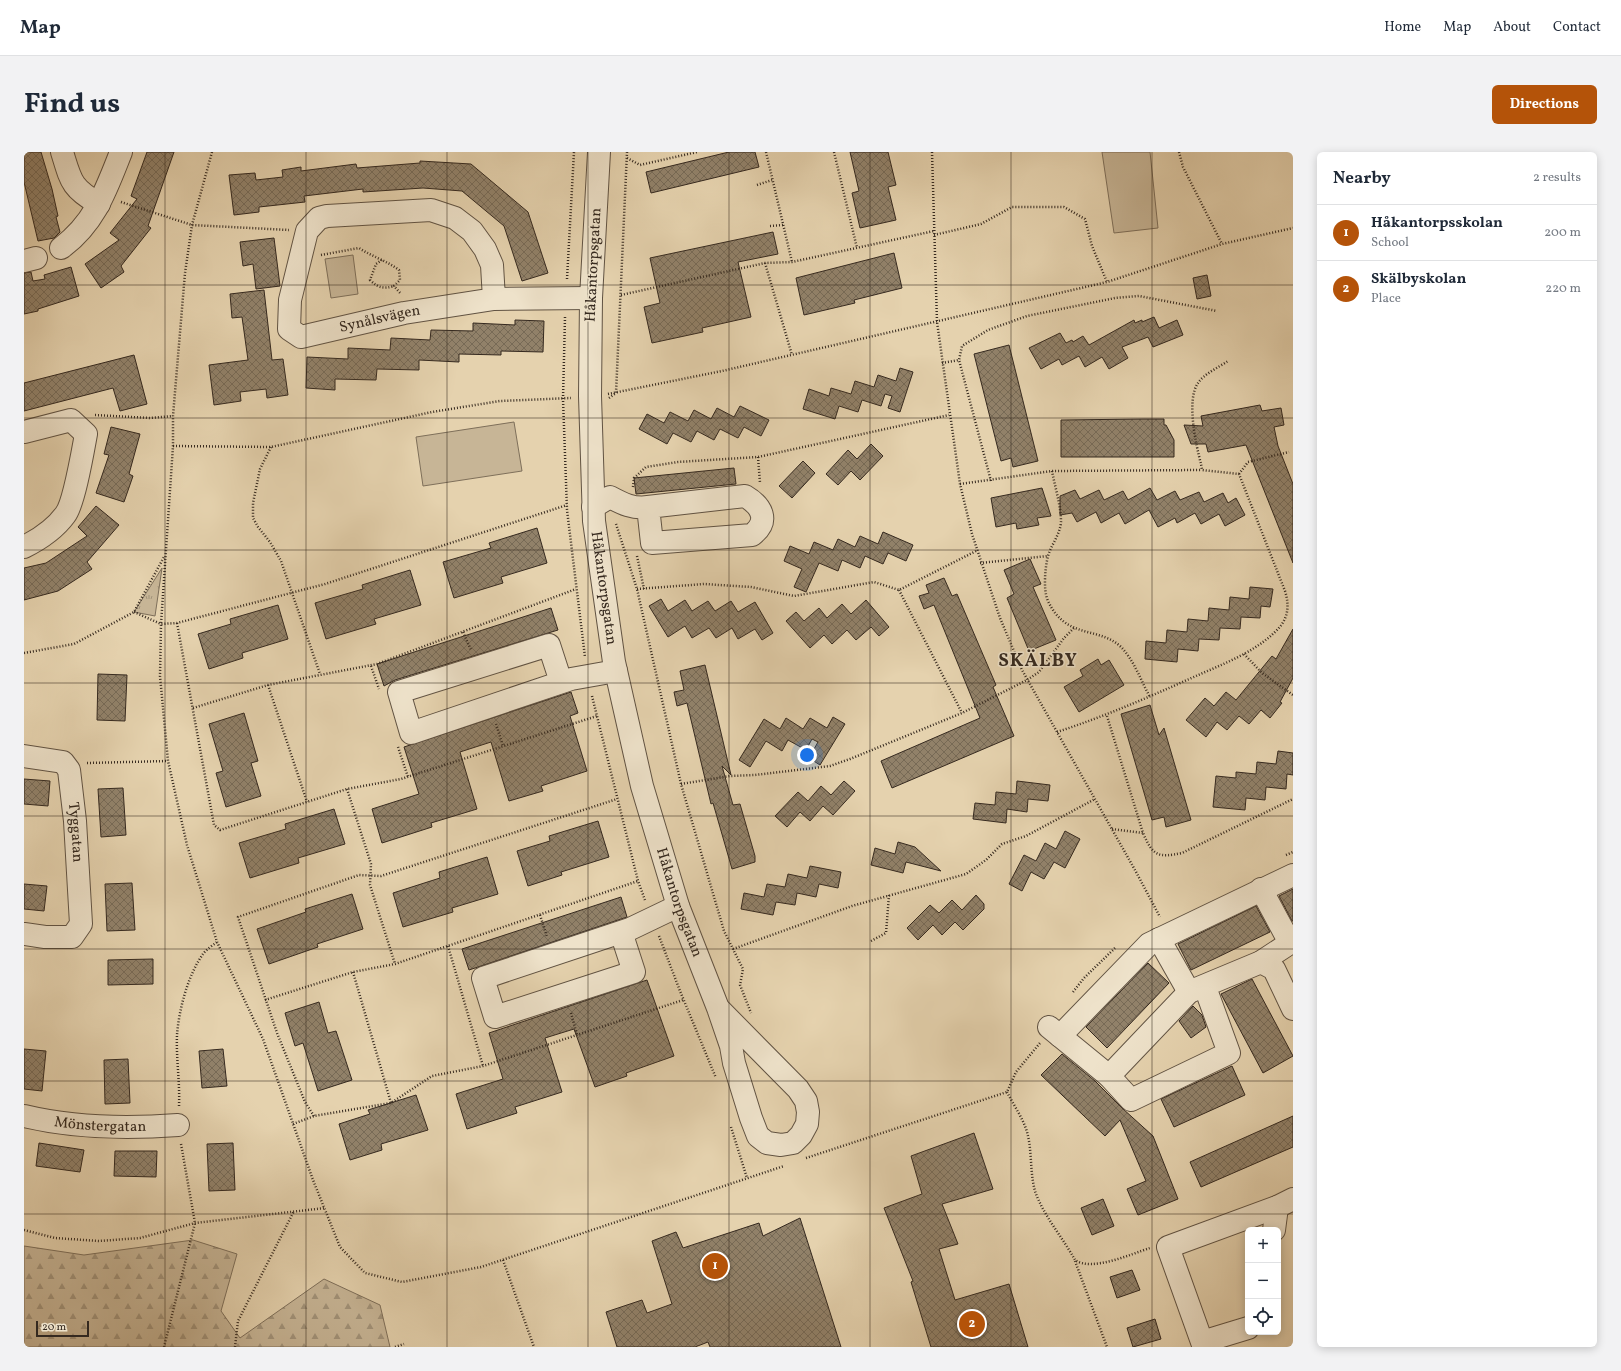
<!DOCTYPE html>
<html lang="en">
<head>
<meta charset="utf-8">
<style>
  body { margin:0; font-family:Vollkorn,serif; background:#f2f2f3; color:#1f2937 }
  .controls { position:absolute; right:12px; bottom:12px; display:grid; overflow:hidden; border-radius:6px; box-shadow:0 2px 10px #0003 }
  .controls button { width:36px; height:36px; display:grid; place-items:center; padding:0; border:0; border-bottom:1px solid #e0e1e3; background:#fff; color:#1f2937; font:20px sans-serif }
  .scale { position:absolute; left:12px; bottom:10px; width:53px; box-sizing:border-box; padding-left:4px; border:2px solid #35291f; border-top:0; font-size:11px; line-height:14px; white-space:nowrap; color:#35291f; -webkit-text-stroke:3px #eee2ca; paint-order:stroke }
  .you { position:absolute; left:783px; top:603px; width:14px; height:14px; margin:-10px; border:3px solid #fff; border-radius:50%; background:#1a73e8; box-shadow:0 0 0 6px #1a73e833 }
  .badge { display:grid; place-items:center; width:26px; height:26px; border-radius:50%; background:#b45309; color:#fff; font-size:13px; font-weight:700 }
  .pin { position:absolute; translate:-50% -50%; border:2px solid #fff; box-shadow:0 1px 4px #0006 }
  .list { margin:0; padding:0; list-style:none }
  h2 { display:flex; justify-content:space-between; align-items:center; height:52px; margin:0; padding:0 16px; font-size:17px }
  h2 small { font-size:13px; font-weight:400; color:#747a83 }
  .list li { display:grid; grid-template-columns:26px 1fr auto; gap:12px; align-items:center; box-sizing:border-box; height:56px; padding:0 16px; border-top:1px solid #e0e1e3 }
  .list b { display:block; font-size:15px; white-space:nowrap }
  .list p { margin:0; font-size:13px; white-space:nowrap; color:#747a83 }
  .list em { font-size:13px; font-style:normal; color:#747a83 }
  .icon { flex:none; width:22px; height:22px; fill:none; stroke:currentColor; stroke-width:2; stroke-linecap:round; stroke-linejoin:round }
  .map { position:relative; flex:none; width:1269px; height:1195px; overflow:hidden; border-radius:6px }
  header { display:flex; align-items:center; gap:24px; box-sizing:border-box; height:56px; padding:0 20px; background:#fff; border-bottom:1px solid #e0e1e3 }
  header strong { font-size:19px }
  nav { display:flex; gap:22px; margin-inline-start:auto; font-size:14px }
  .intro { display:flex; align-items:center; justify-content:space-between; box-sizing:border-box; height:96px; padding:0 24px }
  h1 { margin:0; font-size:28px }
  .button { padding:10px 18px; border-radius:6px; background:#b45309; color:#fff; font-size:14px; font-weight:700 }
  main { display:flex; gap:24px; padding:0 24px }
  aside { flex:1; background:#fff; border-radius:6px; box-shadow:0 2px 10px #0003 }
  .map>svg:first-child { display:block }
  .grass { fill:url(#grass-tufts); stroke:#7e6f5a }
  .forest { fill:url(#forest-firs); stroke:#7e6f5a }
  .pitch { fill:#c7b596; stroke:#7e6f5a }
  .building { fill:url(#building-cross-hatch); stroke:#35291f }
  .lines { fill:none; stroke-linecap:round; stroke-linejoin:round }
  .minor-casing { stroke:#615343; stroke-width:24 }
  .path { stroke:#35291f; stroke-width:2.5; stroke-dasharray:1 2; stroke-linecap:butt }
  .minor { stroke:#eee2ca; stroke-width:22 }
  .grid { fill:none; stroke:#35291f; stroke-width:1; stroke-opacity:0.55 }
  .labels { text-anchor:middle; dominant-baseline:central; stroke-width:3; stroke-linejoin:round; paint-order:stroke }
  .street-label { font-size:15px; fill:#35291f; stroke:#eee2ca }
  .district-label { font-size:19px; font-weight:bold; letter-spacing:1px; fill:#35291f; stroke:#eee2ca }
</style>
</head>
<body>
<header>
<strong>Map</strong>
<nav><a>Home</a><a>Map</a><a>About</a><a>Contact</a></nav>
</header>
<div class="intro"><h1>Find us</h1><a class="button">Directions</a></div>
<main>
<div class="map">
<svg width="1269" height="1195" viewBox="0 0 1269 1195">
  <defs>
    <pattern id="grass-tufts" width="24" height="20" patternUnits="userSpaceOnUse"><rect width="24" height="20" fill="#c7b596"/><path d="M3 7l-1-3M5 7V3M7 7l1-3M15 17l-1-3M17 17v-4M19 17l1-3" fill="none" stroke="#a2937a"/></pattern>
    <pattern id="forest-firs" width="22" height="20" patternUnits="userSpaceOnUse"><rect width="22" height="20" fill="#c7b596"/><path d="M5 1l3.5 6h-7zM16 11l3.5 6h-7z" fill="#a2937a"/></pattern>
    <pattern id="building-cross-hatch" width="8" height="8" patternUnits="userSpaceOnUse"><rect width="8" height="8" fill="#918169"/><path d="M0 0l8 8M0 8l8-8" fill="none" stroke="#776a56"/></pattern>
  </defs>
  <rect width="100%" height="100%" fill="#e5d2ae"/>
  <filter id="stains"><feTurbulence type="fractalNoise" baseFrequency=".005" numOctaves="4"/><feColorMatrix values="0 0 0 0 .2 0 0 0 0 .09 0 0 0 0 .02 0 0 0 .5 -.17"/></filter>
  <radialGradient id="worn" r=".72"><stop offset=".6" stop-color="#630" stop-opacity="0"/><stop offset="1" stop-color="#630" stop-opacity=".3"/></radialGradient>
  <path class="grass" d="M138 416 131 464 110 460Z"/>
  <path class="forest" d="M169 1088 213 1102 197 1159 216 1186 300 1127 356 1153 366 1195H0V1094L60 1103Z"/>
  <g class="pitch">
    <path d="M1078 0H1126L1134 76 1090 81Z"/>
    <path d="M329 103 334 142 307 146 301 107Z"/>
    <path d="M490 270 498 319 399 334 392 285Z"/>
  </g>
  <g class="building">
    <path d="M0 0H17L28 37 34 64 32 65 36 80 30 86 14 89 0 30Z"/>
    <path d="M123 0H150L124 74 127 76 97 114 100 120 77 136 61 112 95 88 86 81 113 47 107 44Z"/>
    <path d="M705 0H731L735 15 627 41 622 20Z"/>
    <path d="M826 0H864L872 33 864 35 872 68 836 76 828 41 835 39Z"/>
    <path d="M396 9 447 12 504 60 524 121 498 129 480 74 438 39 399 36 339 40V37L280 44 281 50 235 55V60L210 63 205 23 231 21 232 28 259 25 258 18 277 15V19L332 12 333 16 396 11Z"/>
    <path d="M749 80 754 102 714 110 727 165 678 176 679 180 628 191 620 155 636 151 626 106Z"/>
    <path d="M250 86 256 134 232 137 229 112 219 114 216 90Z"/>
    <path d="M870 101 878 136 830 148 831 151 780 163 772 126Z"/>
    <path d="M47 115 55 144 14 157V159L0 162V121L7 120 9 129 21 127 20 123Z"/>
    <path d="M1183 123 1187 144 1173 147 1169 126Z"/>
    <path d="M240 138 248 208 259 207 264 243 243 246 242 237 216 240 217 249 190 253 185 213 224 208 218 165 208 166 206 142Z"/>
    <path d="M1130 165 1135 176 1153 168 1159 183 1129 195 1124 185 1098 195 1104 206 1085 217 1078 205 1061 215 1055 204 1038 213 1035 207 1017 217 1005 196 1036 181 1042 191 1048 188 1049 190 1059 184 1065 193 1110 168 1111 171 1118 168V170Z"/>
    <path d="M491 168 520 169 519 200 477 199V203L435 202V210L395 208V218L353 217 352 228 311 227V238L282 236 283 205 324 207V196L366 198 367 186 406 188 407 178 449 179V171L491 173Z"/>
    <path d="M985 193 1014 309 989 315 987 306 977 309 950 202Z"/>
    <path d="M110 203 123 252 96 259 89 236 0 259V231Z"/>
    <path d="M876 216 889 220 876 260 864 256 868 244 861 242 857 254 838 248 834 260 815 254 811 267 779 257 785 237 805 244 807 236 827 242 831 229 850 235 854 223 872 229Z"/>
    <path d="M1236 253 1238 259 1257 256 1260 273 1250 275 1254 294 1269 332V411L1222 293 1184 300 1182 292H1167L1160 273 1179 274 1177 264Z"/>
    <path d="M716 254 745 268 737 284 720 275 714 286 696 277 690 288 673 279 667 290 649 281 643 292 615 277 623 262 640 271 646 260 664 269 670 258 687 267 693 256 710 265Z"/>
    <path d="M1119 267H1140V273H1142L1150 288V305H1037V268Z"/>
    <path d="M87 275 116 282 105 322 109 324 100 350 72 341 85 303 80 302Z"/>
    <path d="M847 292 859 304 836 328 827 319 814 333 802 322 824 298 833 307Z"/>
    <path d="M779 309 791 321 768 346 755 334Z"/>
    <path d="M710 316 712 332 612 342 610 326Z"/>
    <path d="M1018 336 1027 364 1013 366 1015 373 993 377 992 371 972 375 967 346Z"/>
    <path d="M1126 336 1133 348 1151 339 1156 348 1175 340 1180 350 1199 341 1204 351 1212 346 1221 363 1201 374 1195 362 1177 372 1171 361 1153 371 1151 366 1134 375 1125 358 1101 372 1095 361 1077 371 1072 360 1053 370 1048 361 1036 363V344L1051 338 1056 347 1075 338 1080 348 1099 339 1104 348Z"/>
    <path d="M72 354 95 373 63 410 68 417 34 439 0 448V416L22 411 63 384 54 375Z"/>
    <path d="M513 376 523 411 477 425 479 431 430 446 419 410 467 396 465 391Z"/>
    <path d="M859 380 889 393 882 409 864 401 859 412 841 404 836 416 818 408 814 419 795 411 782 440 770 435 778 417 760 409 766 394 785 402 790 390 809 398 814 387 831 395 836 384 854 392Z"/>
    <path d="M1006 407 1017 432 1009 435 1032 488 1005 499 983 446 990 442 980 418Z"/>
    <path d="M386 418 397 453 350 467 352 472 302 487 291 451 339 437 338 433Z"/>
    <path d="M920 426 928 444 933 442 972 533 969 535 990 584 868 636 857 609 956 566 910 453 900 457 895 444 905 441 902 433Z"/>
    <path d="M1226 435 1249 437 1246 455 1237 454 1236 466 1217 465 1216 477 1196 476 1195 488 1175 487 1174 499 1154 497 1153 510 1121 507 1122 489 1142 491 1143 478 1163 480 1164 467 1184 469 1185 456 1205 458 1206 445 1225 447Z"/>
    <path d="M637 447 644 459 661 448 668 459 684 449 691 459 707 449 714 460 731 450 749 481 738 488 731 477 714 487 708 476 692 486 685 476 668 486 661 474 644 485 625 454Z"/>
    <path d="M842 448 865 475 855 484 847 475 832 488 823 478 808 492 800 483 786 496 762 469 772 460 780 469 795 456 803 466 818 452 827 462Z"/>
    <path d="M254 453 264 487 218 501 219 506 185 517 174 482 207 472 206 467Z"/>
    <path d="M527 456 534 478 371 528 360 534 353 512Z"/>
    <path d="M1269 477V526L1256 550 1258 551 1246 566 1237 558 1225 572 1215 564 1203 578 1193 570 1182 585 1162 568 1181 546 1190 554 1202 540 1212 548 1248 504 1252 507Z"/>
    <path d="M1074 507 1077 513 1085 508 1100 533 1055 560 1040 535 1059 524 1056 518Z"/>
    <path d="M681 513 707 623 698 614 709 653 716 652 731 704V710L708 717 689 651 687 652 663 551 653 554 650 540 660 538 656 519Z"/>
    <path d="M74 522 103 523 101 569 73 568Z"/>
    <path d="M547 540 554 561 546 564 563 619 517 634 519 639 485 649 467 590 436 600 453 657 407 671 408 675 358 691 348 657 395 642 380 595Z"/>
    <path d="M1126 553 1135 583 1140 576 1167 668 1142 675 1140 665 1128 668 1097 562Z"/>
    <path d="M220 561 234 609 227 611 237 644 202 655 192 621 199 619 185 572Z"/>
    <path d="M809 565 821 572 796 613 785 606 794 590 788 587 782 598 764 588 758 599 742 589 726 615 715 608 740 567 756 577 762 566 779 577 786 566 803 576Z"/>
    <path d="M1254 599 1269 601V623L1263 622 1262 637 1242 635 1241 648 1222 646 1221 658 1189 655 1192 624 1212 626V620L1232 622 1233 610 1252 612Z"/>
    <path d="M0 627 26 629 24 654 0 652Z"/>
    <path d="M820 629 831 639 809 663 799 654 786 669 776 660 763 675 751 664 774 640 784 649 797 634 807 643Z"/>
    <path d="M993 629 1026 633 1024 649 1004 647 1003 660 983 657 982 671 949 667 951 651 971 653 972 640 992 642Z"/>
    <path d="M99 636 102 683 77 685 74 637Z"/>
    <path d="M310 657 321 692 274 706 275 711 226 726 215 691 262 677 261 672Z"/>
    <path d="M574 669 585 705 537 720 538 723 504 734 493 699 526 689 525 684Z"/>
    <path d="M1041 679 1056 687 1041 716 1030 710 1020 727 1007 720 998 739 985 732 1000 703 1012 709 1021 691 1032 697Z"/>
    <path d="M874 690 891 695 917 719 882 710 879 721 847 713 851 696 871 702Z"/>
    <path d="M463 705 474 742 428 756 429 760 379 775 369 741 416 726 415 720Z"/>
    <path d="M786 714 817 720 814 736 795 732 792 745 773 741 771 753 752 750 749 763 717 757 720 741 740 745 743 732 761 735 764 722 783 726Z"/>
    <path d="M108 731 111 778 83 779 81 732Z"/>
    <path d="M0 732 23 734 20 759 0 757Z"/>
    <path d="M1269 737V769H1268L1255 744Z"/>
    <path d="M328 742 339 777 293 792 294 795 245 812 233 777 282 760 281 757Z"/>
    <path d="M952 743 960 752V757L939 778 931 770 918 783 909 773 894 788 883 776 906 753 915 761 928 748 938 758Z"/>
    <path d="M597 745 603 765 445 818 438 797Z"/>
    <path d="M1232 754 1246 780 1167 818 1154 792Z"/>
    <path d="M129 807V832L84 833V808Z"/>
    <path d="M1124 811 1145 831 1083 896 1062 875Z"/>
    <path d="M1228 827 1269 904 1239 921 1197 842Z"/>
    <path d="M623 828 650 904 602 921 603 924 571 935 550 877 521 886 538 940 491 955 493 961 443 977 432 942 479 927 465 881Z"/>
    <path d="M295 850 304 881 312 879 328 928 294 939 279 891 271 894 261 861Z"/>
    <path d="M1169 854 1178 863 1182 875 1167 886 1155 869Z"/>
    <path d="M0 897 22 899 18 939 0 937Z"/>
    <path d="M199 897 203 934 178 936 175 899Z"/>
    <path d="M1038 902 1071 929 1098 956 1129 984 1154 1047 1114 1063 1103 1037 1122 1029 1096 968 1081 984 1017 923Z"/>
    <path d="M104 907 106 951 81 952 80 908Z"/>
    <path d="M1208 914 1221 943 1150 975 1137 947Z"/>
    <path d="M392 943 404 978 357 992 358 998 326 1008 315 972 346 962 344 958Z"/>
    <path d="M1269 964V995L1177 1035 1166 1010Z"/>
    <path d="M950 981 969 1037 918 1052 934 1092 915 1097 931 1148 985 1132 1004 1195H907L887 1130 889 1129 860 1056 898 1042 887 1004Z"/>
    <path d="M15 991 60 998 56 1020 12 1014Z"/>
    <path d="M209 991 211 1038 185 1039 183 992Z"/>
    <path d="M91 999H133L132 1025 90 1024Z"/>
    <path d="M1079 1047 1090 1074 1068 1083 1057 1056Z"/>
    <path d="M776 1066 817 1195H686L684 1190 671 1195H593L582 1160 618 1148 623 1161 648 1152 628 1089 652 1080 659 1096 735 1071 739 1084Z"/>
    <path d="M1108 1118 1116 1138 1093 1146 1086 1125Z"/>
    <path d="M1131 1167 1137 1187 1109 1195 1103 1176Z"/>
  </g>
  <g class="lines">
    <defs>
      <g id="minor">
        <path d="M38 0C47 29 47 36 75 52"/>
        <path id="s1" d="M575 0 567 146 566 244 570 369 590 510 618 634 654 754 694 856 707 894 710 911 727 966 734 984 743 991 757 993 769 991 777 983 783 972 784 960 782 949 774 937 694 856"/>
        <path d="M37 96C71 71 82 38 97 0"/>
        <path d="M0 109 12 106"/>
        <path id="s2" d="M470 147 468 113 461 97 448 79 431 66 407 58 303 64 295 66 283 79 266 148 265 177 277 185 380 161 470 147 567 146"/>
        <path d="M0 280 47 268 62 282C59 298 50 352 41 363 30 378 16 387 0 395"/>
        <path d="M569 355 586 345C599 352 609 357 624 355L721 344C738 354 746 369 728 383L628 391 624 355"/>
        <path d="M537 530 525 493 375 540 387 581 547 527 592 519"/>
        <path id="s3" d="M0 604 39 610 45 618 51 669 57 772 48 785H21L0 782"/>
        <path d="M1237 737 1266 791"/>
        <path d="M597 780 610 820 471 865 459 826 606 777 654 754"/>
        <path d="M1135 787 1165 840"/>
        <path d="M1237 810 1250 817 1269 857"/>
        <path d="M1181 835 1205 901 1107 948 1085 924 1165 840 1237 810 1269 789"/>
        <path d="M1025 875 1085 924"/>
        <path d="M1036 884 1125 792 1269 723"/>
        <path id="s4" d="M0 964C50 976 103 977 154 973"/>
        <path d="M1250 1078 1253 1055"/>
        <path d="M1224 1176 1178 1190 1144 1095 1253 1055 1269 1047"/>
      </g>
    </defs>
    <use href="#minor" class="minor-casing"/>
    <g class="path">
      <path d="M188 0 168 73 161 121 149 264V294L137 472 136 524 144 609 163 693 193 790 239 887 289 1028 316 1095 341 1121 378 1130 457 1115 760 1014"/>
      <path d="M742 0 768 110"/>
      <path d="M810 0 833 96"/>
      <path d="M908 0 913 170 936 332 948 382 976 466 998 518 1111 718 1136 765"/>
      <path d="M1155 0 1159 15 1198 92"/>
      <path d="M603 6 616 13 673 0"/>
      <path d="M733 33 748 28"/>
      <path d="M97 50 168 73 265 78"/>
      <path d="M746 74 759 73"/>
      <path d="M910 83 957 72 988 55H1040L1061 67 1068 94 1083 130"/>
      <path d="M297 103 335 96C349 105 363 109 375 118L376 128 370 134 377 142"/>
      <path d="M358 108 352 112 346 128C354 136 360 137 370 134"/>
      <path d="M741 111 768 203"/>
      <path d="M543 127 550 0"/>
      <path d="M597 143 741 111 768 110 910 79"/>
      <path d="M541 165 539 247 543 358 561 505"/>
      <path d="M918 211 935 208"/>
      <path d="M584 242 698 219 1083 130 1198 92 1269 76"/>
      <path d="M585 246 592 241 603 0"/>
      <path d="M71 263 126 266 149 264"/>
      <path d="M149 294 247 295 408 260 476 249 547 246"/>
      <path d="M247 295 236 317 229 351V366L234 375 246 390 257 409 296 522"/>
      <path d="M734 305 736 331"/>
      <path d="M1028 319C1031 335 1037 354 1037 370 1036 383 1027 393 1024 404 1021 416 1019 438 1024 449 1042 488 1075 474 1097 495 1110 508 1117 529 1126 545"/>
      <path d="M1215 322 1224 310 1265 300"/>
      <path d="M967 329 935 208 938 194 964 178 1003 164 1091 146 1115 144 1193 159"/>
      <path d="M936 332 1028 319 1178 318"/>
      <path d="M609 335 610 326 622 315 654 310 734 305 925 263"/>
      <path d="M592 372 613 437 657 632 700 779 719 817 716 833 727 861"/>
      <path d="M613 404 620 437"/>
      <path d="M956 411 1024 404"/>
      <path d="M613 437 680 432 727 435 770 444 850 430 875 438 954 398"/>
      <path d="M875 438 938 561"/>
      <path d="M110 460 137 472 153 471 301 432 543 353"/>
      <path d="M153 471 190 673 196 678 323 637 377 627 573 564"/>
      <path d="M439 480 447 498"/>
      <path d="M0 501 50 492 110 460 140 405"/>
      <path d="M1220 502 1238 521 1269 543"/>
      <path d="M347 514 355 537"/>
      <path d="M244 533 283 650"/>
      <path d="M568 544 614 729 621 748"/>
      <path d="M169 556 244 533 353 512 552 437"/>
      <path d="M1083 564 1119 681C1129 704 1134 706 1158 701L1269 647"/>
      <path d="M472 572 479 594"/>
      <path d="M1033 580C1082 564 1125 545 1172 524 1199 512 1229 501 1251 480 1264 468 1266 455 1261 439L1215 322 1178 318 1177 312C1172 293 1162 248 1174 231 1180 222 1195 215 1204 209"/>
      <path d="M374 595 384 625"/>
      <path d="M63 611 144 609"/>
      <path d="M657 632 706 624 731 623 806 614 826 607 938 561 1003 528 1015 520 1040 486 1050 476"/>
      <path d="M323 637 347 712 346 733 371 812"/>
      <path d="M1088 677 1119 681"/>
      <path d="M1262 703 1269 700"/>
      <path d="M516 763 523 785"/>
      <path d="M635 784 656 839 692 926"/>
      <path d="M847 789 862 781 865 743"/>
      <path d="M424 794 459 914"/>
      <path d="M709 797 828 754 942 722 962 708 978 692 1002 684 1071 647"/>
      <path d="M329 820 367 951"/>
      <path d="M1049 840 1060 826 1091 796"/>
      <path d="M241 848 329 820 371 812 614 729"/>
      <path d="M547 861 553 883"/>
      <path d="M983 940C990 954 1001 969 1004 984 1008 1002 1006 1021 1011 1039 1019 1063 1039 1086 1051 1108 1068 1120 1107 1102 1126 1096"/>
      <path d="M155 954C156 930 152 906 153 883 155 857 164 823 179 802 183 797 189 793 193 790"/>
      <path d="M290 964 281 950 253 881 214 765 335 723 357 724 593 647"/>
      <path d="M269 972 290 964 367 951 408 924 459 914 659 848"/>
      <path d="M707 975 723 1026"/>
      <path d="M782 1006 983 940 992 920 1016 891"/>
      <path d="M0 1078 31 1086 75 1089 116 1086 171 1071 301 1056"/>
      <path d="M479 1108 510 1195"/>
      <path d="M1051 1109 1083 1195"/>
      <path d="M140 1195 171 1071 157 992"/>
      <path d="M211 1195 214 1169 270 1059"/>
      <path d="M371 1195 380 1192"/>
    </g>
    <use href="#minor" class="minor"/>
  </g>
  <path class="grid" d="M141 0V1195M282 0V1195M423 0V1195M564 0V1195M705 0V1195M846 0V1195M987 0V1195M1128 0V1195M0 133H1269M0 266H1269M0 398H1269M0 531H1269M0 664H1269M0 797H1269M0 929H1269M0 1062H1269"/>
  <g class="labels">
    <g class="street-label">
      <text transform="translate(570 113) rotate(-87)">Håkantorpsgatan</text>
      <text stroke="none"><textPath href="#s2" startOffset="446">Synålsvägen</textPath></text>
      <text stroke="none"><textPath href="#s1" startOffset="437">Håkantorpsgatan</textPath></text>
      <text stroke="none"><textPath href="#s3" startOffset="112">Tyggatan</textPath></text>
      <text stroke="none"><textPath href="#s1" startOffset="761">Håkantorpsgatan</textPath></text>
      <text stroke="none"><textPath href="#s4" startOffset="77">Mönstergatan</textPath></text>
    </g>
    <g class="district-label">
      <text x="1014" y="509">SKÄLBY</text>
    </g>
  </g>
  <rect width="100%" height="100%" filter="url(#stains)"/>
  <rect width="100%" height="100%" fill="url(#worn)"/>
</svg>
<div class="controls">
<button>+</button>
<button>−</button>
<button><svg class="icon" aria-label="locate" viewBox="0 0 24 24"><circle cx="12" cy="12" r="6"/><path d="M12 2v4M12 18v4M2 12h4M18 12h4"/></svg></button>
</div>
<div class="scale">20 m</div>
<div class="you"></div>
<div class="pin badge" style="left:691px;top:1114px">1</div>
<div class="pin badge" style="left:948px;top:1172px">2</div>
</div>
<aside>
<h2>Nearby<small>2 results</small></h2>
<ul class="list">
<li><span class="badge">1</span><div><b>Håkantorpsskolan</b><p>School</p></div><em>200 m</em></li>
<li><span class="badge">2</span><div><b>Skälbyskolan</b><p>Place</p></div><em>220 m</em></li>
</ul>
</aside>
</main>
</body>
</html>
